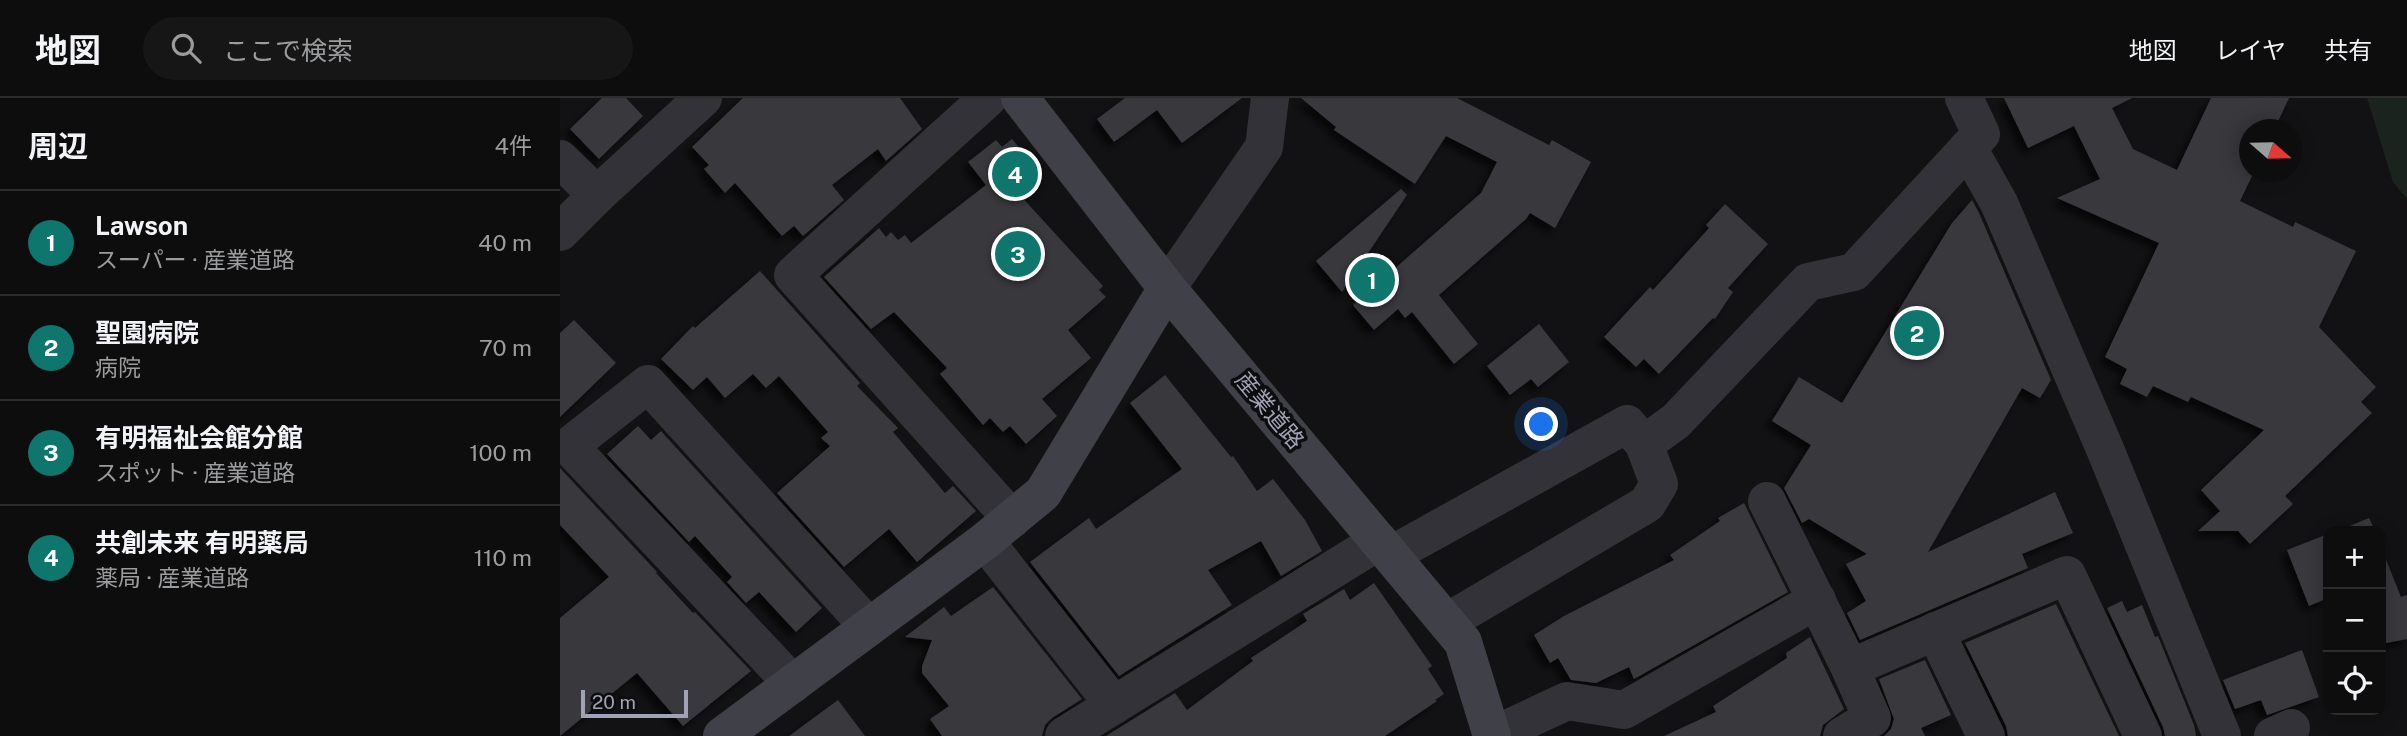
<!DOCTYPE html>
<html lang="ja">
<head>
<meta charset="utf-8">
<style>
  body { margin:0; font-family:"Public Sans","Noto Sans JP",sans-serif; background:#171617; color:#f1f3f6 }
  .controls { position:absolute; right:21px; bottom:21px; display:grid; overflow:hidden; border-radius:14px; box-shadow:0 4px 18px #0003 }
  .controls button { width:63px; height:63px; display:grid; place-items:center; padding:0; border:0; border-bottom:2px solid #2e2d2e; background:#0e0d0e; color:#f1f3f6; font:35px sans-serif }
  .compass { position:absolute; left:1679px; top:21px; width:63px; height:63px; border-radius:50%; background:#0e0d0e; box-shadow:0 4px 18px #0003; rotate:110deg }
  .scale { position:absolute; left:21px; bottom:18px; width:107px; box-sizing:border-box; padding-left:7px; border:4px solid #a1a3b5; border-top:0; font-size:19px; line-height:24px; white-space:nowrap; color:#a1a3b5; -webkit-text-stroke:5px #0d0c0e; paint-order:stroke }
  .you { position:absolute; left:982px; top:327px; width:24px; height:24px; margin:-18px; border:5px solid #fff; border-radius:50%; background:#1a73e8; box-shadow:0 0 0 10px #1a73e833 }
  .badge { display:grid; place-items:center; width:46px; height:46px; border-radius:50%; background:#0f766e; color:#fff; font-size:23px; font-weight:700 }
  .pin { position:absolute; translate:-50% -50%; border:4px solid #fff; box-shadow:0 2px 7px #0006 }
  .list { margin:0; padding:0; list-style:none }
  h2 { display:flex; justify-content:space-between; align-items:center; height:91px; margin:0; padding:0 28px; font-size:30px }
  h2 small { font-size:23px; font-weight:400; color:#9b9c9e }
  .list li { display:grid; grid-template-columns:46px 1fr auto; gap:21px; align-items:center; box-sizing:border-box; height:105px; padding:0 28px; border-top:2px solid #2e2d2e }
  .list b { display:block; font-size:26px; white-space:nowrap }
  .list p { margin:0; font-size:23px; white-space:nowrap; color:#9b9c9e }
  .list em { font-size:23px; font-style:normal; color:#9b9c9e }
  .icon { flex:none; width:38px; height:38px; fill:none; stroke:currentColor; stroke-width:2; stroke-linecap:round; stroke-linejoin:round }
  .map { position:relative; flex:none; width:1847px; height:638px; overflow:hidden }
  header { display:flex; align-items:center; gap:42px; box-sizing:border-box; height:98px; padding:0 35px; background:#0e0d0e; border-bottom:2px solid #2e2d2e }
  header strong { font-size:33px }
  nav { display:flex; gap:38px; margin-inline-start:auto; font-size:24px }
  .search { width:490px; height:63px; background:#171617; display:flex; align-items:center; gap:18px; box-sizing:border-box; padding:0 24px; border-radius:38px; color:#9b9c9e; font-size:26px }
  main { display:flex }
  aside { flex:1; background:#0e0d0e }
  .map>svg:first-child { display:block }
  .green { fill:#1b231e }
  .building { fill:#39383e; filter:url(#shadow) }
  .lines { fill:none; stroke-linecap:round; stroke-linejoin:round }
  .street { stroke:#323238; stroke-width:38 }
  .secondary { stroke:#404048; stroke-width:38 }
  .labels { text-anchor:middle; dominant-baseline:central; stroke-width:7; stroke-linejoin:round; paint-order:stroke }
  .street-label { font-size:23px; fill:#a1a3b5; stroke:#0d0c0e }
</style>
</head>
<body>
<header>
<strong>地図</strong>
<div class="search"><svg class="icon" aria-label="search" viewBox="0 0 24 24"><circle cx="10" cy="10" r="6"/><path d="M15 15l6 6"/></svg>ここで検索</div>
<nav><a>地図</a><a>レイヤ</a><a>共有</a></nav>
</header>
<main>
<aside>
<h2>周辺<small>4件</small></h2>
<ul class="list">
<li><span class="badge">1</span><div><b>Lawson</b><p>スーパー · 産業道路</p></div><em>40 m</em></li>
<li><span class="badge">2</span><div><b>聖園病院</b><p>病院</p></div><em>70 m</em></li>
<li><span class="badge">3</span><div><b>有明福祉会館分館</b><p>スポット · 産業道路</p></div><em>100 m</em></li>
<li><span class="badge">4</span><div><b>共創未来 有明薬局</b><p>薬局 · 産業道路</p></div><em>110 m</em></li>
</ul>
</aside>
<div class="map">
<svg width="1847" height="638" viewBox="0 0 1847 638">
  <defs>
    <filter id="shadow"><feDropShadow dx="-6" dy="6" stdDeviation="3.5" flood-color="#0009"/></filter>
  </defs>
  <rect width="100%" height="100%" fill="#121113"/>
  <path class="green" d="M1807 0H1847V101L1833 84Z"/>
  <g class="building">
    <path d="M42 0H66L83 18 39 61 10 31Z"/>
    <path d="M183 0H340L362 31 326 63 318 51 272 87 284 102 243 138 234 128 222 138 175 85 165 95 144 71 149 67 132 49Z"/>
    <path d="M565 0H682L622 45 597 12 554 44 537 21Z"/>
    <path d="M741 0H897L989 47 992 42 1031 64 995 130 970 115 966 121 879 197 918 246 894 266 852 214 845 220 838 211 814 232 793 207 921 95 937 64 886 38 855 86 774 32 776 29Z"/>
    <path d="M1444 0H1572L1552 10 1573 51 1617 72 1651 0H1729L1714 32H1690V74H1694L1680 103 1733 129 1735 124 1796 153 1759 229 1816 289 1801 304 1812 315 1725 398 1733 406 1690 446 1678 433H1638L1660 413 1641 392 1704 332 1631 299 1628 304 1593 288 1587 299 1560 286 1567 271 1545 259 1599 145 1497 100 1540 81 1514 28 1468 50Z"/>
    <path d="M452 41 482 77 459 96 543 188 539 192 546 199 508 232 531 260 482 301 497 318 466 346 450 328 443 334 430 320 423 327 380 276 387 270 334 214 311 231 264 179 319 130 326 139 331 134 338 142 345 137 351 145 426 87 408 64 436 42 442 49Z"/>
    <path d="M841 91 847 97 782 194 756 163Z"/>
    <path d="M1412 102 1419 115 1491 282 1480 300 1462 290 1368 454 1495 394 1513 435 1462 456 1468 470 1300 542 1287 515 1306 503 1286 466 1307 456 1249 421 1242 425 1224 390 1251 347 1212 323 1239 279 1282 305 1392 125Z"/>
    <path d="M1165 106 1208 146 1168 190 1173 194 1155 221 1153 220 1099 276 1084 261 1076 269 1044 239 1090 189 1093 192 1149 130 1146 127Z"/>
    <path d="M200 173 300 285 297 288 338 330 333 334 385 395 393 388 416 413 357 464 329 431 284 469 217 395 270 348 261 340 268 334 219 278 206 290 193 276 165 300 147 279 133 292 101 261 133 228 135 230Z"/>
    <path d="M14 222 56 265 0 319V235Z"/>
    <path d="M979 226 1009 264 978 289 971 281 950 297 927 268Z"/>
    <path d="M605 277 671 359 673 358 697 393 713 381 745 422 762 453 721 478 701 443 648 472 672 507 559 578 470 464 529 420 536 431 622 371 570 305Z"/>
    <path d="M78 328 91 342 101 333 262 510 236 534 199 494 186 505 167 484 172 479 135 438 129 444 47 356Z"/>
    <path d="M0 370 97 474 96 475 133 515 135 514 191 573 123 628 77 575 0 638V520L49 479 0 427Z"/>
    <path d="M1184 405 1228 494 1074 581 1069 569 1036 585 1011 582 998 560 990 565 974 537 1004 518 1114 462 1110 457 1160 423 1158 420Z"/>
    <path d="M1809 420 1815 433H1776L1780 432Z"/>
    <path d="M1768 436V500L1749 508 1727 452Z"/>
    <path d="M1821 449 1841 499 1847 497V541L1821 546Z"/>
    <path d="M814 485 872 568 868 571 884 596 875 602 877 603 825 638H546L615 595 627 612 693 563 691 560 747 523 743 516 784 491 790 502Z"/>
    <path d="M433 489 522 601 492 620 485 627 482 638H382L370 621 389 608 362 575V568L372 542 345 539 384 509 391 518Z"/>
    <path d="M1562 503 1567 514 1582 507 1595 539 1598 538 1634 627 1636 638H1605L1603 629 1547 510Z"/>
    <path d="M1496 506 1559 638H1448L1446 628 1405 545Z"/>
    <path d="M1250 539 1284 611 1263 627 1260 638H1104L1156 614 1153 608 1227 560 1226 555Z"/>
    <path d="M1742 552 1759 599 1707 617 1701 602 1675 611 1663 582Z"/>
    <path d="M1365 562 1391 617 1361 630 1365 638H1324L1331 631 1334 621 1319 581Z"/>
    <path d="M278 602 305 638H229Z"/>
  </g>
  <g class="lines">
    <g class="street">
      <path d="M428 0 233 177 452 421"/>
      <path d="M1408 50 1439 105 1545 351 1662 638"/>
      <path d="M0 61 37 97"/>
      <path d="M0 134 37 97 143 0"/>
      <path d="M607 190 704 49 710 0"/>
      <path d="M1084 346 1116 323 1248 184 1294 174 1421 36 1404 0"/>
      <path d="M1207 403 1290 570"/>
      <path d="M425 443 554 607 504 638"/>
      <path d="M831 457 1067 326 1084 346 1099 386 1087 406 887 524"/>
      <path d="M1375 533 1426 638"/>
      <path d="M233 586 9 348 88 286 309 529"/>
      <path d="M554 607 819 443"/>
      <path d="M932 638 1007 603 1064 612 1257 502"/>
      <path d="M1282 638 1312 620 1290 570 1507 477 1583 638"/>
      <path d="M1713 638 1731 630"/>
    </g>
    <g class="secondary">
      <path d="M460 0 607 190 903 544 932 638"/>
      <path d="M162 638 425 443 483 395 607 190"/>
    </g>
  </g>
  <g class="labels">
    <g class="street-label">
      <text transform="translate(710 312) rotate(50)">産業道路</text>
    </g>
  </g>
</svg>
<div class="controls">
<button>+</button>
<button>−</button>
<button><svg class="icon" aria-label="locate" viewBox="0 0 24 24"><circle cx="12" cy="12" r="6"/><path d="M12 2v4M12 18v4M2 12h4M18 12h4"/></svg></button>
</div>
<svg class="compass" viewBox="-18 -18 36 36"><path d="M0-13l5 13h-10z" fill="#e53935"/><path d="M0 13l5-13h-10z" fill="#9b9c9e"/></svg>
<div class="scale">20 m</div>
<div class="you"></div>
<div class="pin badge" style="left:812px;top:182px">1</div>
<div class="pin badge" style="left:1357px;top:235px">2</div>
<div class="pin badge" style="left:458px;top:156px">3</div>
<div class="pin badge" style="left:455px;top:76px">4</div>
</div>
</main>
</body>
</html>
